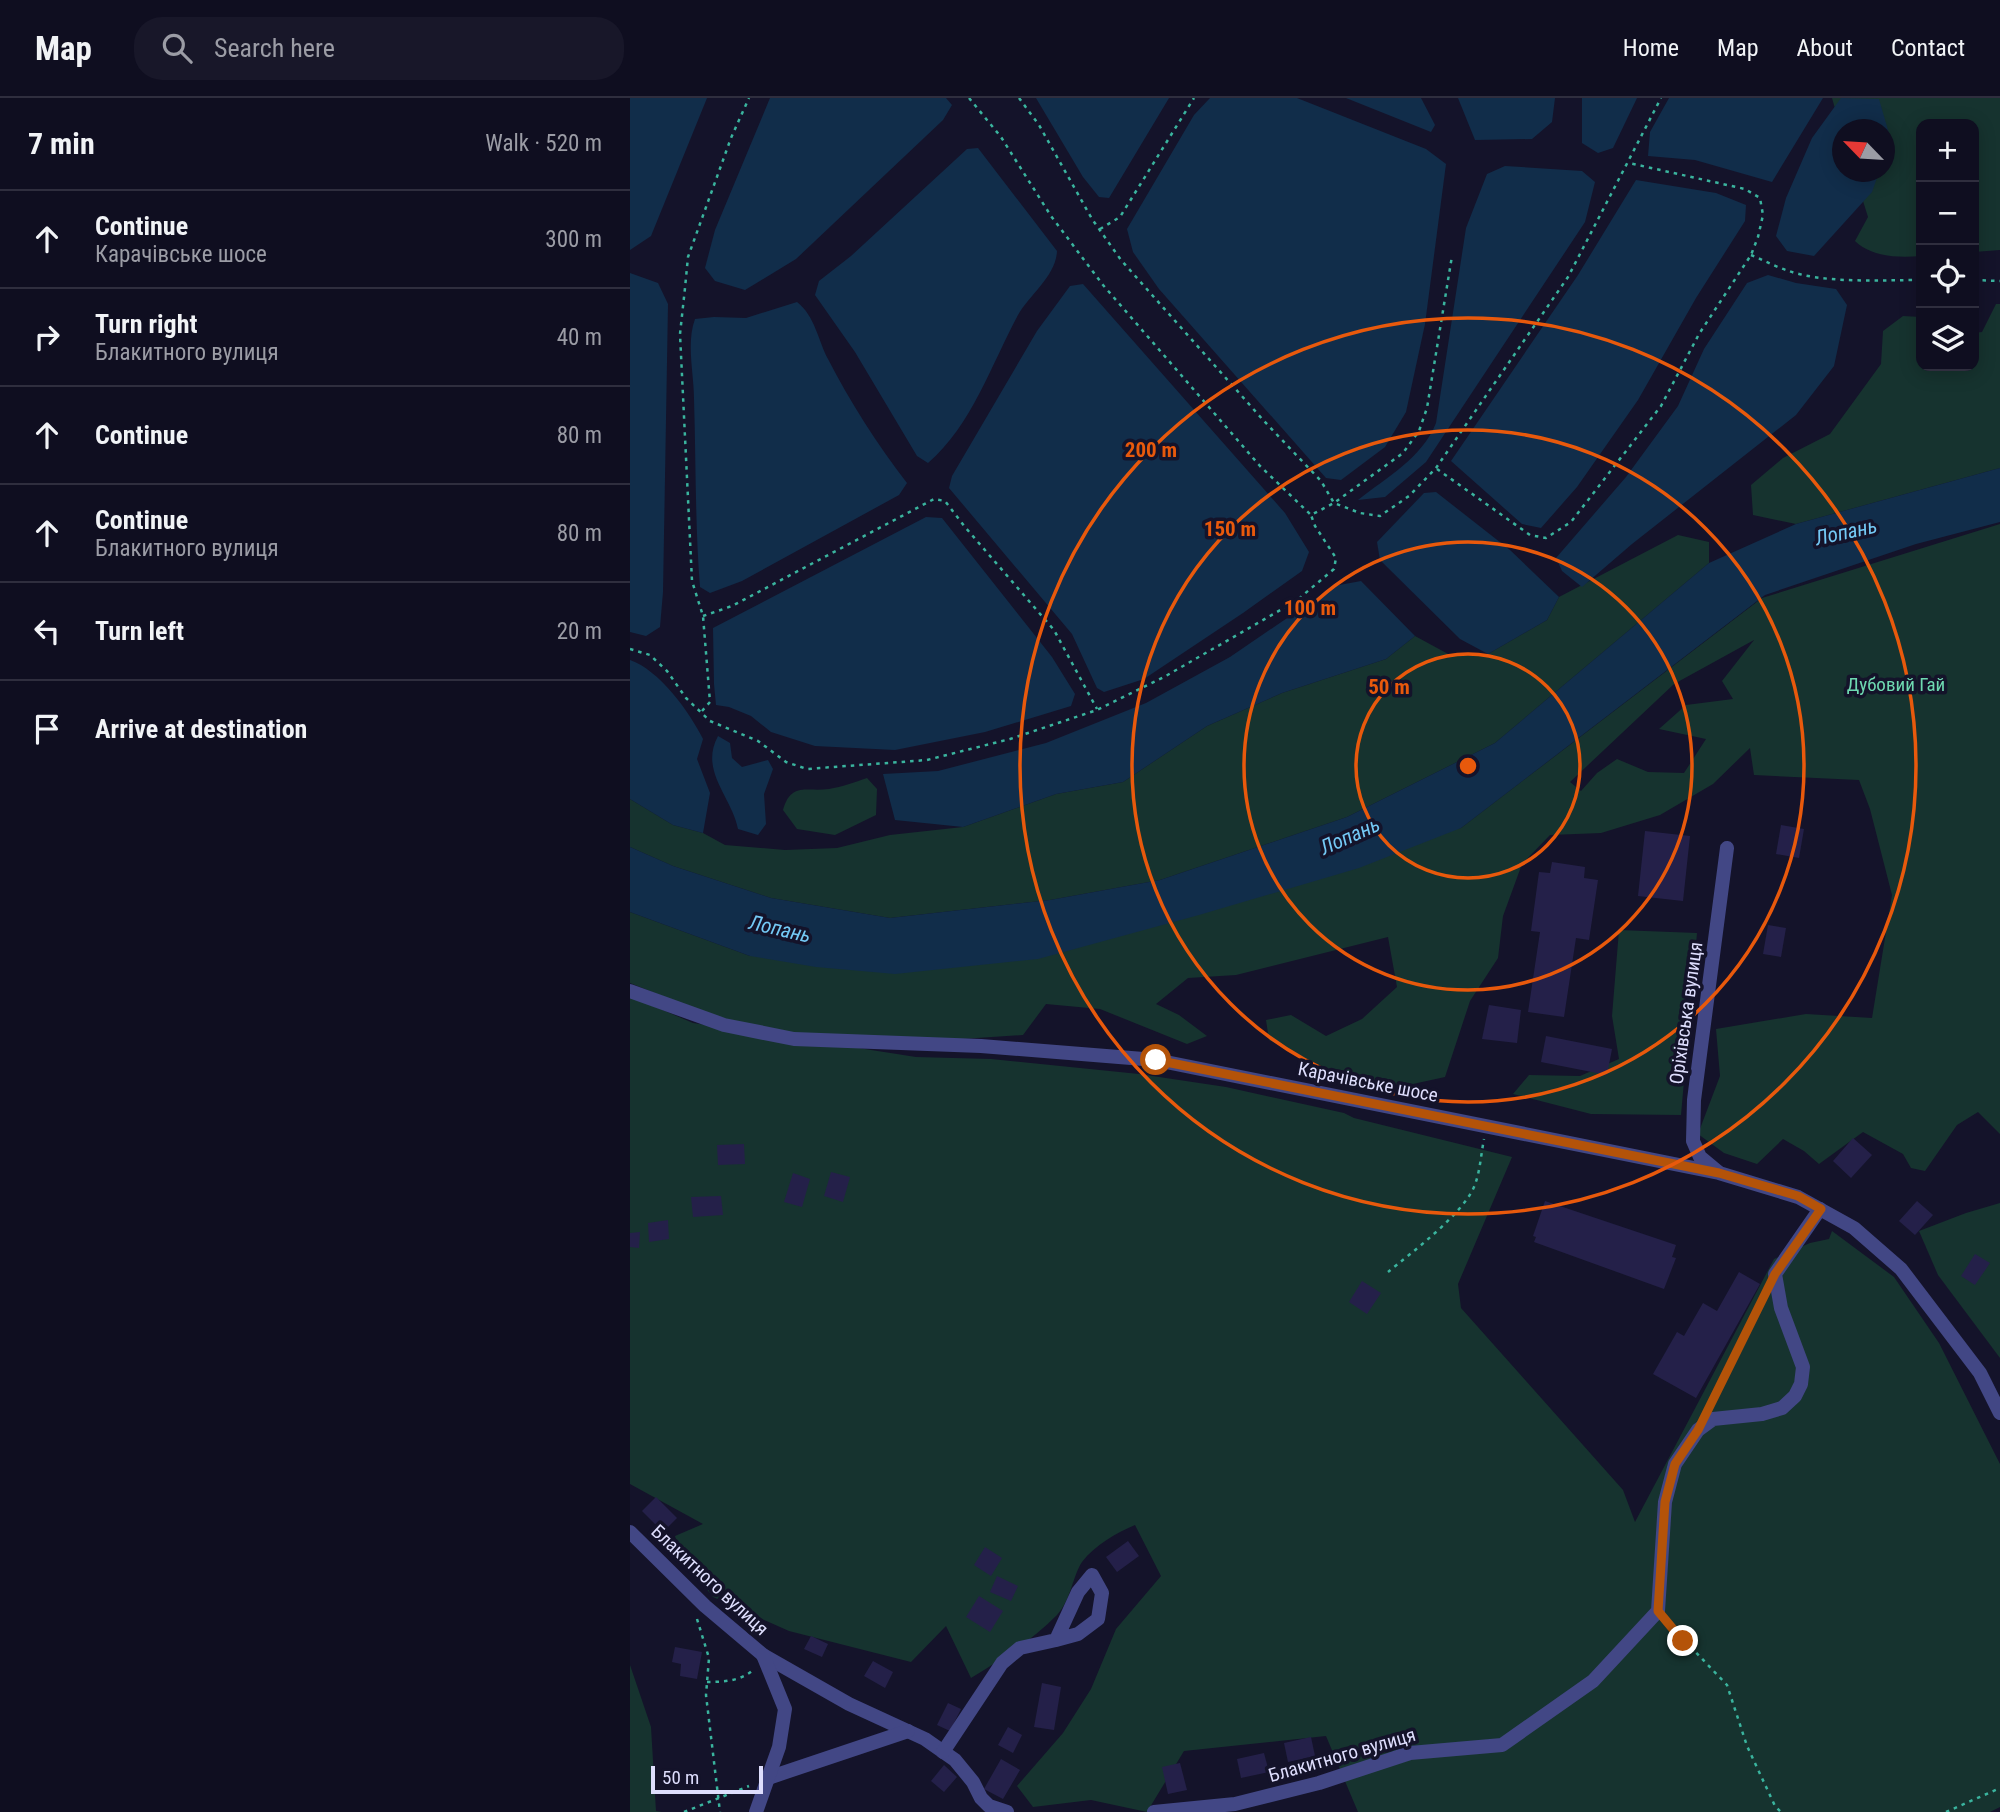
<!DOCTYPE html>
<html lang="en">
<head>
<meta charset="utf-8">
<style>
  body { margin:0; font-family:"Roboto Condensed",sans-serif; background:#181729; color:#f1f3f6 }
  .controls { position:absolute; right:21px; top:21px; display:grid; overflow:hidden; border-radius:14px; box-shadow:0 4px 18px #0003 }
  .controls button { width:63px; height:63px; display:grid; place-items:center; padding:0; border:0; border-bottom:2px solid #2f2e3e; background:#0f0e20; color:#f1f3f6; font:35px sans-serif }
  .compass { position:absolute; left:1202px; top:21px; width:63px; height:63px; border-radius:50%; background:#0f0e20; box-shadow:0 4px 18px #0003; rotate:295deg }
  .scale { position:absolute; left:21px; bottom:18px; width:112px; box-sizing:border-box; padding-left:7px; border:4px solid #dedefd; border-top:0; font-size:19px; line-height:24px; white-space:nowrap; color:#dedefd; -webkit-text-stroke:5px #14132a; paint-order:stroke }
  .stop { position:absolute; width:21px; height:21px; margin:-16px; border:5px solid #b45309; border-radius:50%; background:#fff }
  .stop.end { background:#b45309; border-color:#fff; box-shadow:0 2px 7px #0008 }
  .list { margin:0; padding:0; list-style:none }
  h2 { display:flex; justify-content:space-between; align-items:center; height:91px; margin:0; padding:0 28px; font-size:30px }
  h2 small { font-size:23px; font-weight:400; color:#9b9ca5 }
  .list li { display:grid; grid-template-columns:46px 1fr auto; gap:21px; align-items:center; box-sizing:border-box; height:98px; padding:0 28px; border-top:2px solid #2f2e3e }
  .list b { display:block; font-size:26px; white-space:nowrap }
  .list p { margin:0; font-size:23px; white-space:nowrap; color:#9b9ca5 }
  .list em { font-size:23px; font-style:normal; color:#9b9ca5 }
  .icon { flex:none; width:38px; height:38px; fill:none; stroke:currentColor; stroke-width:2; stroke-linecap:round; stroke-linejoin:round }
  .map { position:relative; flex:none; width:1370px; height:1714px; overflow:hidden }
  header { display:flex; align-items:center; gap:42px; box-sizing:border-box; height:98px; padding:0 35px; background:#0f0e20; border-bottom:2px solid #2f2e3e }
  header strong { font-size:33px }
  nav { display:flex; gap:38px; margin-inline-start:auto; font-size:24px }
  .search { width:490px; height:63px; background:#181729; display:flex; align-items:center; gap:18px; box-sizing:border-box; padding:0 24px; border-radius:28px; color:#9b9ca5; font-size:26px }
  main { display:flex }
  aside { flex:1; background:#0f0e20 }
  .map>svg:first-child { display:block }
  .green { fill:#16332f; fill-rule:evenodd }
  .water { fill:#112d4a }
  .building { fill:#242049 }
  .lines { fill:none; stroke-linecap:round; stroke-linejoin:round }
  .path { stroke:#3ab49e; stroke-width:2.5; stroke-dasharray:3.5 5; stroke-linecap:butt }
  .minor { stroke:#424785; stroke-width:14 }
  .route { stroke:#b45309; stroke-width:9 }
  .ring { fill:none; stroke:#e8590c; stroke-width:3.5 }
  .labels { text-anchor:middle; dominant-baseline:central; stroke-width:7; stroke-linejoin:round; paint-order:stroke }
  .park-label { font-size:19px; fill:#6ed9b1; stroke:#14132a }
  .street-label { font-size:19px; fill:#dedefd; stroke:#14132a }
  .water-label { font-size:21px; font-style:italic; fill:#74c9f5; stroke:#14132a }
  .centre { fill:#e8590c; stroke:#14132a; stroke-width:3.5 }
  .ring-label { font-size:21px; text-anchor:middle; font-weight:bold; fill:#e8590c; stroke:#14132a; stroke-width:7; stroke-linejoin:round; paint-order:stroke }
</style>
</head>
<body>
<header>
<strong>Map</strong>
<div class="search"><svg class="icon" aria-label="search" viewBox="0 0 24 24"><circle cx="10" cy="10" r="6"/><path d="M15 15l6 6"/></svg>Search here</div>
<nav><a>Home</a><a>Map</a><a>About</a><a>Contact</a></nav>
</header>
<main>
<aside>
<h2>7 min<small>Walk · 520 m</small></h2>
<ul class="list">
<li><svg class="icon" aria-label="ahead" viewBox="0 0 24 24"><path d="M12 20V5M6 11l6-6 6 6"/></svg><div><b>Continue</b><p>Карачівське шосе</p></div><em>300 m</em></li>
<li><svg class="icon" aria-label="right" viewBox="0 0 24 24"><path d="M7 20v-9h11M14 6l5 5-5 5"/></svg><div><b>Turn right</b><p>Блакитного вулиця</p></div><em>40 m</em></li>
<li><svg class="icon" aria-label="ahead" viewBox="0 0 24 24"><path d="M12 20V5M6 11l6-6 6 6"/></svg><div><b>Continue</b></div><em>80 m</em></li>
<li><svg class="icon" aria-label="ahead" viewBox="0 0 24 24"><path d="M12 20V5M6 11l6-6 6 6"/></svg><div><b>Continue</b><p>Блакитного вулиця</p></div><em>80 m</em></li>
<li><svg class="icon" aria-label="left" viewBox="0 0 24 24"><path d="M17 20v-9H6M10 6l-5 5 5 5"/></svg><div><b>Turn left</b></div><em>20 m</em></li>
<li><svg class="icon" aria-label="arrive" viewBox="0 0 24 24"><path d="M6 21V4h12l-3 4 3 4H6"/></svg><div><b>Arrive at destination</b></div></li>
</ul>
</aside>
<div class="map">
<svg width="1370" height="1714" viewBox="0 0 1370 1714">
  <rect width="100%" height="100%" fill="#14132a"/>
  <g class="green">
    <path d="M1202 0H1370V152L1344 154V26H1291V158C1269 160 1241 159 1225 143L1238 119 1224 74H1254V32H1212V35Z"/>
    <path d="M1366 206H1370V370L1166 426 1123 417 1121 387 1153 360 1200 336 1251 266 1253 233 1273 218 1291 219V268H1344V235L1352 234Z"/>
    <path d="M1370 426V1036L1348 1014 1327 1027 1295 1073 1281 1070 1273 1056 1233 1034 1189 1066 1174 1053 1153 1041 1127 1066 1094 1055 1068 1036 1090 978 1086 931 1176 916 1242 920 1262 797 1240 711 1229 682 1124 677 1120 650 1083 686 1030 717 971 735 920 737 892 766 873 818 868 860 840 903 815 979 769 989 731 988 639 942 636 922 661 917 696 938 732 921 767 889 758 839 606 877 558 880 526 906 549 917 577 938 557 946 470 911 416 906 393 937 272 945 158 939 286 959 361 961 509 976 596 989 714 1015 724 1020 882 1059 828 1186 831 1210 993 1392 1005 1424 1144 1161 1180 1145 1199 1141 1202 1133 1264 1179 1309 1245 1370 1366V1709L1360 1714H728L696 1638 554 1653 517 1714 461 1702 403 1709 387 1688 433 1635 461 1591 486 1531 531 1478 505 1427C486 1435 465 1447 452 1464 443 1477 441 1502 427 1517 402 1543 371 1561 341 1580L316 1528 281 1564 159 1533 83 1499 52 1461 45 1438 73 1426 0 1386V898L63 925 143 937 72 914 0 885V814L120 858 831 730 1132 500ZM1124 542 1092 583 1103 601 1056 607 1029 631 1076 641 1054 675 1018 674 987 661 967 675 951 693 940 684 1044 586Z"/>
    <path d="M1048 437 1079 444V465L865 645 717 719 530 782 420 802 260 820 141 800 43 768 0 749V701L43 727 73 735 95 747 155 752 207 750 260 737 333 729 426 696 493 684 577 628 652 595 756 561 785 538 820 557 858 556 917 522 929 499Z"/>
    <path d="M237 680 247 691 246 717 205 737 167 731 153 712C161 684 176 694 199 691 212 689 225 684 237 680Z"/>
    <path d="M989 832 1067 835 1051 1017 961 1016 883 996 899 977 950 978 989 961 982 918Z"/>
    <path d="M1370 1105V1260L1308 1177 1289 1133 1336 1115Z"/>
    <path d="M0 1567 21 1629 26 1713 32 1714H0Z"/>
  </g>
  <g class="water">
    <path d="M0 0H77L21 138 0 152Z"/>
    <path d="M140 0H316L322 7 313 22 166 161 115 192 85 183 75 170 85 132Z"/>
    <path d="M406 0H539L479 100 469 99 453 79Z"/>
    <path d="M580 0H667L796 51 816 66 795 226 776 314 755 349 711 382 696 380 529 191 503 154 497 131 564 17Z"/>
    <path d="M716 0H791L805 27 801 34Z"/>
    <path d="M828 0H925L922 24 902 41 845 42Z"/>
    <path d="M952 0H1007L983 50 968 55 952 45Z"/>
    <path d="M1039 0H1193L1142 84 1065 62 1018 58 1020 34Z"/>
    <path d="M1211 0 1249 1 1260 39 1255 56 1254 32H1212V74H1249L1242 94 1184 158 1157 153 1146 138 1156 100 1182 40Z"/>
    <path d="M348 50 427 153C426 178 400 196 388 217 361 267 342 327 298 365L287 358 225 254 185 197 189 183 221 158 337 51Z"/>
    <path d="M875 68 952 73 965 84 955 124 796 364 755 399 728 402C757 379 792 360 806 325L836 130 857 76Z"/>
    <path d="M1006 82 1086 95 1116 107 1115 123 1066 200 1008 302 947 389 911 430 892 426 821 363 948 177Z"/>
    <path d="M0 175 28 185 38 206 33 494 30 529 16 538 0 534Z"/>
    <path d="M1138 177 1166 185 1206 191 1217 207 1204 268 1166 317 1002 446 952 489 932 473 926 460 996 379 1048 308 1074 251 1117 185Z"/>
    <path d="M453 186 655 415 679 454 672 473 613 515 514 581 474 594 467 590 442 536 319 390 322 378 407 233 440 188Z"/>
    <path d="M167 204C185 218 188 242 198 261 220 304 247 346 277 385L269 397 112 483 80 495 70 489C65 426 66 364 64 301 64 275 56 246 65 221L84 219 116 220Z"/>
    <path d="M1370 370V424L1286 446 1135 497 831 730 729 770 569 817 408 861 265 876 186 869 120 858 0 814V749L43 768 141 800 260 820 420 802 530 782 717 719 865 645 1079 465 1166 426Z"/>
    <path d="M806 394 880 452 929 499 917 522 858 556 830 541 750 462 747 444 794 395Z"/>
    <path d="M296 419 312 420 422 559 445 596 441 608 355 634 265 652 185 648 141 634 121 618 99 609 86 607 84 586 83 530Z"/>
    <path d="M731 483 785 538 756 561 652 595 577 628 493 684 426 696 333 729 265 722 253 676 308 673 416 645 516 605 600 559 704 488Z"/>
    <path d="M0 562C29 572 59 613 73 641L67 661 80 695 73 735 43 727 0 701Z"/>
    <path d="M88 638 100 645 102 660 112 669 138 662 143 671 134 696 136 726 128 737 108 731C102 699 69 673 88 638Z"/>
  </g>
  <g class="building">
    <path d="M1151 727 1174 731 1169 760 1146 756Z"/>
    <path d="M1015 733 1060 738 1053 803 1008 798Z"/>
    <path d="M922 764 955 769 954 780 968 782 959 842 946 840 934 919 898 914 910 834 901 833 909 774 920 775Z"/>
    <path d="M1138 827 1156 830 1151 859 1133 856Z"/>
    <path d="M859 907 891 912 887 945 852 941Z"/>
    <path d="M916 938 982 951 977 977 911 964Z"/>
    <path d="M1223 1040 1242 1057 1221 1080 1203 1063Z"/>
    <path d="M114 1046 115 1066 88 1067 87 1047Z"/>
    <path d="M201 1074 220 1079 213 1104 194 1098Z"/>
    <path d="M163 1075 180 1081 172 1109 154 1104Z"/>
    <path d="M91 1098 93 1117 63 1119 61 1099Z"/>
    <path d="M915 1103 1046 1147 1042 1159 1046 1160 1034 1191 904 1144 906 1139 903 1138Z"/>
    <path d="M1287 1103 1303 1117 1285 1137 1269 1123Z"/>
    <path d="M38 1122 39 1141 19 1144 18 1125Z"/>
    <path d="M10 1134 9 1150 0 1149V1135Z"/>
    <path d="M1345 1156 1360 1165 1345 1187 1331 1178Z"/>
    <path d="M1109 1174 1130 1186 1066 1300 1023 1276 1047 1234 1054 1238 1073 1205 1087 1213Z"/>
    <path d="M732 1183 751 1195 737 1216 719 1204Z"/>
    <path d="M26 1399 47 1420 33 1434 12 1413Z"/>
    <path d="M498 1443 509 1458 487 1474 476 1459Z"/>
    <path d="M355 1449 372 1460 361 1478 344 1467Z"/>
    <path d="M367 1478 388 1488 381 1503 360 1494Z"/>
    <path d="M349 1498 373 1513 360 1534 336 1519Z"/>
    <path d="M181 1538 198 1546 192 1559 174 1551Z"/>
    <path d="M45 1549 72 1554 67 1581 50 1578 51 1566 42 1564Z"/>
    <path d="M243 1563 263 1574 255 1590 234 1578Z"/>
    <path d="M412 1585 431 1589 424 1632 404 1629Z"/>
    <path d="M318 1605 331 1611 320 1633 307 1627Z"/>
    <path d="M378 1629 392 1637 383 1655 368 1647Z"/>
    <path d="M681 1639 685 1658 658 1664 654 1645Z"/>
    <path d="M634 1655 639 1674 611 1680 607 1661Z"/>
    <path d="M371 1661 390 1672 373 1701 354 1691Z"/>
    <path d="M550 1665 557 1692 538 1696 532 1669Z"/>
    <path d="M314 1667 327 1679 314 1694 301 1683Z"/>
  </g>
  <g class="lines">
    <g class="path">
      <path d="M339 0 371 39 421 118 473 187 630 368 681 417 704 405 773 355 789 333 797 310 822 158"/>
      <path d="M389 0 409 27 462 121 491 162 634 323 691 383 704 405 730 415 750 418 779 398 806 370 938 179 1031 0"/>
      <path d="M470 131 490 119 564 0"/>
      <path d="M1121 157C1133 162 1144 168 1156 172 1193 186 1252 182 1291 182"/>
      <path d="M1344 182 1370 183"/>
      <path d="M807 371 900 437 916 440 941 424 1031 308 1069 236 1121 157 1128 139 1133 117 1130 100 1115 91 999 65"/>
      <path d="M73 518 102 508 304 401 315 403 335 429 424 532 467 611"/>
      <path d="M0 551 20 557 37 573 56 600 80 623 128 643 156 664 177 671 297 662 380 641 467 612 534 579 666 503 704 471 706 460 685 428 681 417"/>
      <path d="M72 613 80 604 73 518 62 483 50 236 55 190 58 159 101 40 119 0"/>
      <path d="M758 1174C781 1155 832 1117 844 1089 850 1075 851 1056 854 1041"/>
      <path d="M1079 1308 1134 1198"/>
      <path d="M67 1521 79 1560 76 1597 90 1714"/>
      <path d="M1037 1524 1097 1587 1117 1648 1145 1708 1151 1714"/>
      <path d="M77 1584C93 1584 111 1583 123 1572"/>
      <path d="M54 1714 119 1688"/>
      <path d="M1316 1714 1370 1690"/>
    </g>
    <g class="minor">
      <path d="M0 893 94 927 164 941 351 948 526 962 1089 1075 1168 1099 1224 1130 1271 1171 1350 1275 1370 1315"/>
      <path d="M1088 1074 1070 1059 1063 1043 1064 1002 1097 750"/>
      <path d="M0 1434 75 1508 133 1557 219 1606 295 1641 325 1662 343 1684 351 1700 359 1708 377 1714"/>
      <path d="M313 1654 372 1565 390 1550 426 1542 448 1494 462 1477 472 1495 468 1521 448 1536 426 1542"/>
      <path d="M138 1680 278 1633"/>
      <path d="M126 1714 149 1649 155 1611 133 1557"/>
      <path d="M524 1714 605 1706 689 1685 780 1655 872 1647 963 1583 1028 1513 1035 1404 1045 1366 1068 1332 1083 1321 1132 1316 1152 1310 1165 1298 1171 1286 1173 1269 1151 1210 1145 1176 1190 1111"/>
    </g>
  </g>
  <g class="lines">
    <path class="route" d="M526 962 1089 1075 1168 1098 1191 1111 1145 1176 1068 1332 1045 1366 1035 1404 1028 1513 1053 1543"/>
  </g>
  <g class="ring">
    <circle cx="838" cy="668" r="112"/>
    <circle cx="838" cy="668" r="224"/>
    <circle cx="838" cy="668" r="336"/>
    <circle cx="838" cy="668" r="448"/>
  </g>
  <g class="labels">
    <g class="park-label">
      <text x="1266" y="586">Дубовий Гай</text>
    </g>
    <g class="street-label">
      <text transform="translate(1056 915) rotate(-82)">Оріхівська вулиця</text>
      <text transform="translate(738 984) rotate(11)">Карачівське шосе</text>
      <text transform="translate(80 1482) rotate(43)">Блакитного вулиця</text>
      <text transform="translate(712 1657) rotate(-16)">Блакитного вулиця</text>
    </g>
    <g class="water-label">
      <text transform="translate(1216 434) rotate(-12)">Лопань</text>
      <text transform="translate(720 738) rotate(-24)">Лопань</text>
      <text transform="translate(150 831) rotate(13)">Лопань</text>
    </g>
  </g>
  <circle cx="838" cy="668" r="10" class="centre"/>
  <g class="ring-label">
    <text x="521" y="359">200 m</text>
    <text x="600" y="438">150 m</text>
    <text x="680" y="517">100 m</text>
    <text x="759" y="596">50 m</text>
  </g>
</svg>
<div class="controls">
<button>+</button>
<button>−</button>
<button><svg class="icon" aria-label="locate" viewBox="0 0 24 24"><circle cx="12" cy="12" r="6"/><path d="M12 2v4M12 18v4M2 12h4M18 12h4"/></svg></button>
<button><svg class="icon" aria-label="layers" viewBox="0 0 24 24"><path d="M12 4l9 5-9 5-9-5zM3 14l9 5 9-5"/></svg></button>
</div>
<svg class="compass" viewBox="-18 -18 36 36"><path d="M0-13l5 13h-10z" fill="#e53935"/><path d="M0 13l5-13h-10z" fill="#9b9ca5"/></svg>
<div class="scale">50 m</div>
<div class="stop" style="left:526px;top:962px"></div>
<div class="stop end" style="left:1053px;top:1543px"></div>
</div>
</main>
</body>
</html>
